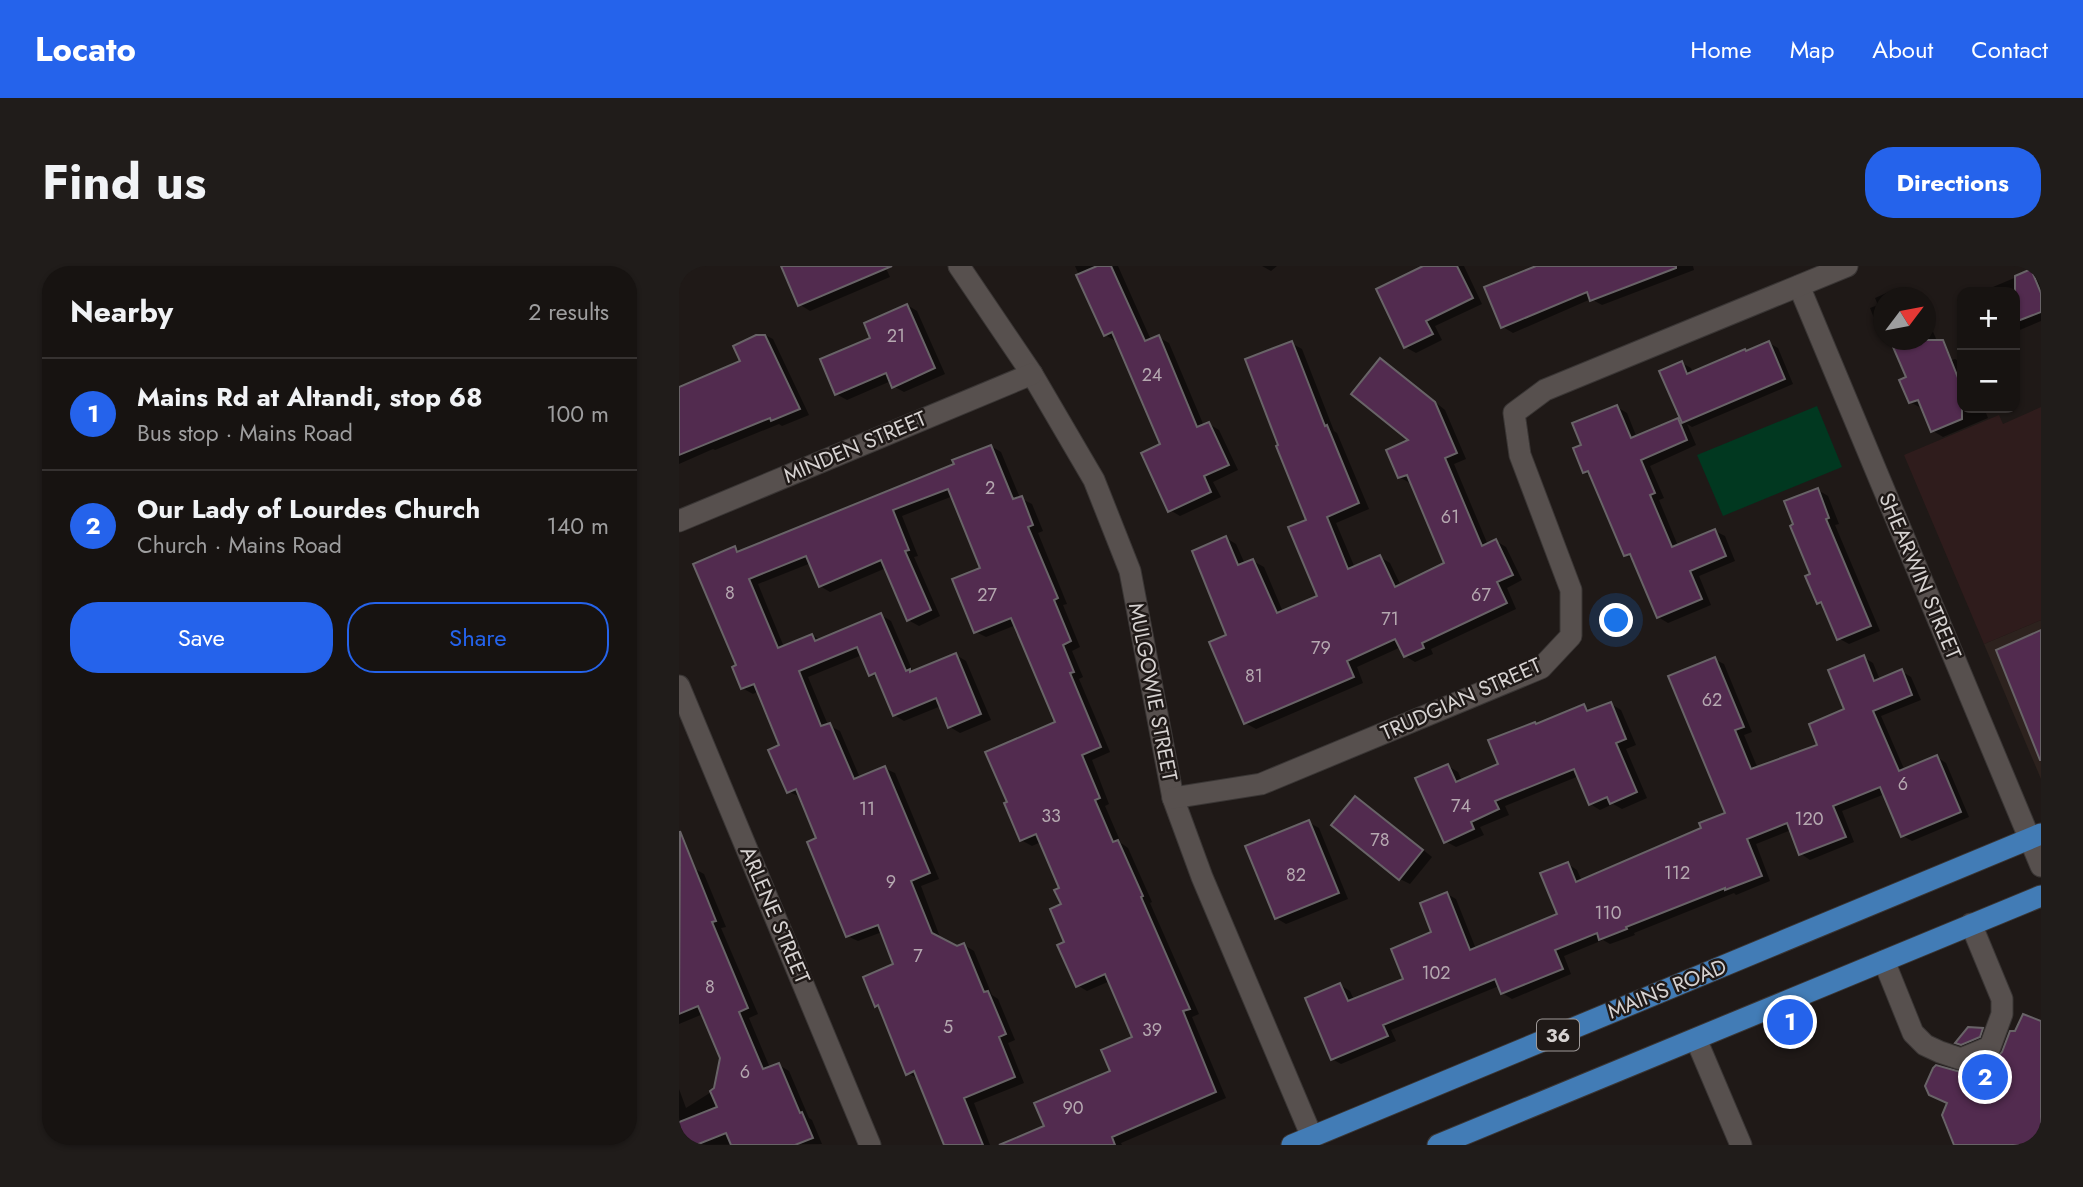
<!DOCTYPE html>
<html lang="en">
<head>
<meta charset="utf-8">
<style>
  body { margin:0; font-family:Jost,sans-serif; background:#201c1a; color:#f1f3f6 }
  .controls { position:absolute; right:21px; top:21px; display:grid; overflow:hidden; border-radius:14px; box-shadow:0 2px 5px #0004 }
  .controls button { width:63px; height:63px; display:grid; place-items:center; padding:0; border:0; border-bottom:2px solid #363231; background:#171311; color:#f1f3f6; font:35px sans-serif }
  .compass { position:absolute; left:1194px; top:21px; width:63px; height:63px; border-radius:50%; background:#171311; box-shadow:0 2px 5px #0004; rotate:58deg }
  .you { position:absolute; left:938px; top:355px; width:24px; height:24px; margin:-18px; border:5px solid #fff; border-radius:50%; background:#1a73e8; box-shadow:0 0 0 10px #1a73e833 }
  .badge { display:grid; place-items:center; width:46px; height:46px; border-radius:50%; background:#2563eb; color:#fff; font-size:23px; font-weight:700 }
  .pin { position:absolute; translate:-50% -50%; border:4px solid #fff; box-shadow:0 2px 7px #0006 }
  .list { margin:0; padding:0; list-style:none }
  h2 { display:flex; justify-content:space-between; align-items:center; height:91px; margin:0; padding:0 28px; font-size:30px }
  h2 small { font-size:23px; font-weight:400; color:#9e9e9f }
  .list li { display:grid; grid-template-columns:46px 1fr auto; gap:21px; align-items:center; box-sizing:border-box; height:112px; padding:0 28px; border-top:2px solid #363231 }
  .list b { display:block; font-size:26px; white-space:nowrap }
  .list p { margin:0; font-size:23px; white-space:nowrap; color:#9e9e9f }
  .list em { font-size:23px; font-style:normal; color:#9e9e9f }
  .actions { display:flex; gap:14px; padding:21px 28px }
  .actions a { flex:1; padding:16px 0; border:2px solid #2563eb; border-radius:28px; text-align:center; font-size:24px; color:#2563eb }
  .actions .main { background:#2563eb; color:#fff }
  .map { position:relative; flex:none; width:1362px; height:879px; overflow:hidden; border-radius:28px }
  header { display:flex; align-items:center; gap:42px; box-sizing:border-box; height:98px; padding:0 35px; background:#2563eb; color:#fff }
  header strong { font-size:33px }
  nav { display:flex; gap:38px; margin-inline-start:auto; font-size:24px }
  .intro { display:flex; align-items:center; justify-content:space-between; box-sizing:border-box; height:168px; padding:0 42px }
  h1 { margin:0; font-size:49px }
  .button { padding:18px 32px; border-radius:28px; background:#2563eb; color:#fff; font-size:24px; font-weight:700 }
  main { display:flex; gap:42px; padding:0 42px }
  aside { flex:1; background:#171311; border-radius:28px; box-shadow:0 2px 5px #0004 }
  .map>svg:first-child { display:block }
  .built { fill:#2d221e }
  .education { fill:#2f1c1c }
  .green { fill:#013820 }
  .shadow { fill:#0007 }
  .building { fill:#522b4f; stroke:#686367; stroke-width:2 }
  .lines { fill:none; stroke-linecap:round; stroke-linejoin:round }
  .minor-casing { stroke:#3a3635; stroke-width:23 }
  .major-casing { stroke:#3a3635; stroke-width:23 }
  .minor { stroke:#57504e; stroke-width:21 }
  .major { stroke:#427cb6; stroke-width:21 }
  .labels { text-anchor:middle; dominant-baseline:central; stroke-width:5; stroke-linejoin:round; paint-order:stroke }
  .number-label { font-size:18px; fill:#b5a8b0 }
  .shield { fill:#1f1917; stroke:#9f9a99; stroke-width:2 }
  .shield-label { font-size:19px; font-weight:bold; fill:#d6d2d1 }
  .street-label { font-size:21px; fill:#d6d2d1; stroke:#1f1917 }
</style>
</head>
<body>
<header>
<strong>Locato</strong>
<nav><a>Home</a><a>Map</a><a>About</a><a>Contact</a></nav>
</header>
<div class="intro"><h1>Find us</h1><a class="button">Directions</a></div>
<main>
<aside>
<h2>Nearby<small>2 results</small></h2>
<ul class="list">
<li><span class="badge">1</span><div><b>Mains Rd at Altandi, stop 68</b><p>Bus stop · Mains Road</p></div><em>100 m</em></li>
<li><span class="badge">2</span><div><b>Our Lady of Lourdes Church</b><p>Church · Mains Road</p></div><em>140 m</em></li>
</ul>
<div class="actions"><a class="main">Save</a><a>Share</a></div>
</aside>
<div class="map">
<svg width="1362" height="879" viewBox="0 0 1362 879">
  <rect width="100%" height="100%" fill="#1f1917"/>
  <path class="built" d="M1362 354V513L1305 378Z"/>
  <path class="education" d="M1362 141V354L1305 378 1225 189 1320 149 1324 158Z"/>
  <path class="green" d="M1138 140 1163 201 1044 250 1018 189Z"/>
  <g class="shadow">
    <path d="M104 0H206L211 11 131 45 120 38Z"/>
    <path d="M396 0H439L472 74 479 71 490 77 525 160 530 158 540 164 559 204 534 216 542 231 501 250 491 244 484 179 438 74 437 75 426 69Z"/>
    <path d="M583 0H598L592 5Z"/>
    <path d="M748 0H785L803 38 756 60 763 74 737 87 726 81Z"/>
    <path d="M862 0H1014L1015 4 923 39 912 33 834 67 824 61Z"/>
    <path d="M1352 5 1362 11V55L1336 66V26H1302Z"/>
    <path d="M1219 22 1238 32H1204V74H1246V47L1267 96 1276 93 1283 97V142H1305L1309 152 1264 171 1254 165 1244 141 1242 142 1231 136 1229 112 1214 81 1204 75 1191 42 1199 39 1196 32Z"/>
    <path d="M228 39 238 45 266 108 225 126 214 120 212 115 168 134 157 128 193 72Z"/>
    <path d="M84 68 94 73 130 149 103 160 100 158 36 184 34 183 0 198V123L63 96 56 81Z"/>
    <path d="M612 77 623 83 655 165 658 167 690 243 657 257 676 302 701 291 711 297 722 320 767 298 733 216 731 217 720 211 732 174 701 94 711 100 766 144 787 193 775 198 809 279 817 275 827 281 843 314 828 322 837 343 752 383 754 388 736 396 726 390 722 381 678 401 684 417 577 463 566 457 550 370 547 272 557 278 566 298 574 295 585 301 604 346 641 331 630 255Z"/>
    <path d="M1090 77 1099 82 1114 118 1013 161 1008 158 1017 179 971 200 985 232 980 234 999 280 1036 265 1046 270 1056 295 1020 310 1032 339 989 357 979 351 955 294 947 289 913 211 905 206 904 180 938 141 948 147 958 172 999 154 1005 157 982 106 1003 97 1012 102 1014 107Z"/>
    <path d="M312 180 322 186 341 232 353 238 364 265 359 267 388 338 384 339 401 381 393 385 404 411 400 413 431 486 413 494 430 538 426 540 442 577 449 582 473 636 471 637 520 748 513 751 547 832 442 877 443 879H322L367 861 433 806 455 771 431 715 408 725 398 719 387 677 382 623 362 576 353 580 342 574 379 457 337 359 307 371 297 366 303 303 274 230 223 250 239 290 235 291 261 350 240 360 229 354 207 302 151 326 141 320 132 297 79 318 105 381 133 369 142 374 202 349 212 355 234 406 277 389 287 395 312 454 281 467 271 461 262 440 225 455 215 449 200 413 192 408 183 389 129 411 149 459 161 465 181 512 205 502 216 507 260 613 242 620 262 674 278 682 285 679 295 685 313 729 319 733 336 774 329 777 345 817 295 837 311 879H267L240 813 228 807 202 742 197 739 217 699 203 666 179 675 168 670 139 573 122 531 110 526 102 480 80 425 74 428 63 422 59 400 56 282 63 286 277 199Z"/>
    <path d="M1139 224 1149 230 1160 258 1156 259 1201 365 1170 378 1159 372 1146 341 1139 337 1133 309Z"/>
    <path d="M1184 391 1194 397 1201 414 1222 405 1232 411 1242 434 1202 450 1226 505 1258 491 1267 497 1290 551 1233 575 1224 570 1206 528 1163 545 1175 576 1131 594 1122 588 1112 564 1077 578 1091 615 1057 629 1055 627 955 667 956 669 931 678 924 674 885 690 892 708 833 733 823 727 820 720 712 764 717 775 662 798 653 793 661 719 671 725 675 734 727 714 755 667 768 628 777 633 797 683 880 649 889 598 898 604 903 615 1024 563 1048 548 1035 393 1045 398 1073 466 1065 469 1079 503 1141 480 1168 444Z"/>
    <path d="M932 438 942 444 957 479 947 483 968 532 943 543 934 538 921 544 911 538 900 510 826 540 830 549 801 561 805 569 777 581 766 575 769 500 779 506 783 515 821 499 856 458 859 459 905 440 914 445Z"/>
    <path d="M677 532 687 538 753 591 731 618 721 613Z"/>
    <path d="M629 556 640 562 669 633 607 658 597 652Z"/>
    <path d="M0 569 14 602 25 608 47 661 42 662 79 748 70 752 91 802 100 799 110 805 130 852 133 854 143 878 0 879V823L7 842 37 823 43 792 24 748 0 758V697L9 693 0 671Z"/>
    <path d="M1303 764 1323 776 1298 788 1278 777Z"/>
  </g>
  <g class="building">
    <path d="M102 0H213L119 40Z"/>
    <path d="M418 0H432L466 75 480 69 518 161 530 156 550 199 525 210 532 226 489 246 462 187 481 178 433 66 425 70 397 9Z"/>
    <path d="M744 0H778L794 32 747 55 754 68 725 82 697 23Z"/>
    <path d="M857 0H997V2L911 35 908 26 822 62 805 21Z"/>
    <path d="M1352 3 1362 27V46L1336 56V10Z"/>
    <path d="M228 38 256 102 213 122 207 107 156 129 141 93 191 72 185 57Z"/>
    <path d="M77 69H86L121 143 92 155 91 152 0 189V121L61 95 54 80Z"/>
    <path d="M1211 74H1264L1283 122V153L1252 166 1239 134 1230 137 1220 114 1227 111Z"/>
    <path d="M613 75 646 160 648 159 680 237 648 251 669 303 701 289 716 321 765 297 728 209 719 212 707 184 729 174 672 128 701 92 756 136 778 187 766 192 803 280 817 273 834 309 818 316 828 337 743 377 745 382 725 391 716 373 668 395 675 411 565 458 530 376 547 369 513 285 547 270 559 299 574 293 598 347 638 330 609 261 627 254 597 180 599 179 566 93Z"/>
    <path d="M1090 75 1106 113 1003 157 980 105 1003 95 1008 108 1066 83 1067 85Z"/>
    <path d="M938 139 952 172 999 152 1008 174 962 194 976 227 971 229 993 281 1036 263 1047 290 1011 305 1023 333 978 352 951 288 945 290 909 205 904 207 894 182 902 179 893 157Z"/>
    <path d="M312 179 334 233 343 230 354 259 349 261 379 332 375 334 392 375 384 379 395 406 391 407 422 481 403 489 421 532 416 534 434 576 439 574 464 630 462 631 511 743 504 745 537 826 433 871 436 879H320L365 860 355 837 431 805 422 784 453 771 426 708 397 721 378 679 385 676 371 643 382 638 375 624 380 622 357 568 341 575 325 537 328 536 306 486 376 456 332 352 295 367 273 313 301 302 269 223 214 244 230 284 226 285 252 344 228 355 202 294 140 321 127 290 70 313 99 382 133 368 136 375 202 347 227 405 231 403V406L277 387 302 448 269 462 257 432 214 450 196 407 190 410 178 381 120 405 142 460 151 457 175 513 206 500 251 607 232 615 253 667 278 680 285 677 305 726 309 725 327 768 320 771 336 811 285 832 304 879H265L235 805 227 809 199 739 196 741 184 711 214 698 199 659 167 671 128 576 137 572 117 523 108 527 89 484 100 479 75 418 62 423 53 401 57 399 14 298 56 280 58 286 275 198 273 194Z"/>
    <path d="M1139 222 1150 252 1147 253 1192 360 1158 374 1142 336 1138 338 1126 310 1131 308 1111 260 1114 258 1105 235Z"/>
    <path d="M1362 364V494H1361L1317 384Z"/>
    <path d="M1185 389 1195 415 1223 403 1233 429 1194 445 1220 505 1258 489 1282 546 1222 571 1201 521 1154 540 1167 571 1120 589 1108 557 1068 573 1083 610 1046 624V622L947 661 948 663 920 674 918 667 876 684 884 703 822 728 816 713 704 759 709 770 652 794 626 732 661 717 669 735 724 713 712 683 752 666 741 637 768 626 791 684 878 648 861 607 889 596 897 616 1022 562 1020 557 1046 547 989 410 1036 391 1065 461 1056 464 1072 503 1138 479 1130 458 1165 443 1149 404Z"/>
    <path d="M932 436 947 473 937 477 958 526 931 538 928 531 910 539 895 503 816 535 820 543 792 556 795 563 765 577 736 512 769 498 777 516 819 498 809 474 856 456 857 458 905 438 908 445Z"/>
    <path d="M676 530 744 584 720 614 652 559Z"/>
    <path d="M630 554 660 627 596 653 566 580Z"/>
    <path d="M1 565 37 655 33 656 69 742 60 746 84 803 100 797 121 847 123 846 134 872 116 879H52L47 867 17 879H0V856L38 841 31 825 35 822 41 792 19 740 0 748Z"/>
    <path d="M1344 748 1362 755V879H1275L1263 849 1268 837 1250 829 1246 820 1254 802 1257 799 1278 805H1286L1316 793 1323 786 1331 765H1336Z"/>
    <path d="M1289 761 1304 762 1301 771 1282 779 1276 777Z"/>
  </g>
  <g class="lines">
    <defs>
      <g id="minor">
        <path d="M280 0 353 108 415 214 451 305 494 532 523 611 633 871"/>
        <path d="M1120 20 1362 600"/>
        <path d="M0 255 353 108"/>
        <path d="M0 420 191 879"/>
        <path d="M494 532 582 518 862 402 892 370V324L841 189 835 147 866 124 1168 0"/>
        <path d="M1205 695 1234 767 1246 779 1261 786 1282 793 1311 781 1323 748V733L1292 658"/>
        <path d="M1017 773 1062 879"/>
      </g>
      <g id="major">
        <path d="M613 879 1362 568"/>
        <path d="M759 879 1362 630"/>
      </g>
    </defs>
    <use href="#minor" class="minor-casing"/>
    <use href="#major" class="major-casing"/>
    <use href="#minor" class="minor"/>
    <use href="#major" class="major"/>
  </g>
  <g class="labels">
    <g class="number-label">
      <text x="217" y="70">21</text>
      <text x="473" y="109">24</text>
      <text x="311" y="222">2</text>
      <text x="771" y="251">61</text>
      <text x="51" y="327">8</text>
      <text x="308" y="329">27</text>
      <text x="802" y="329">67</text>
      <text x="711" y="353">71</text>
      <text x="642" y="382">79</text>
      <text x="575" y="410">81</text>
      <text x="1033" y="434">62</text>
      <text x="1224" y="518">6</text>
      <text x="782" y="540">74</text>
      <text x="188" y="543">11</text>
      <text x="372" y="550">33</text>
      <text x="1130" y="553">120</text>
      <text x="701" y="574">78</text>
      <text x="998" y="607">112</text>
      <text x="617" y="609">82</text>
      <text x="212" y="616">9</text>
      <text x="929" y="647">110</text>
      <text x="239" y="690">7</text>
      <text x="757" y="707">102</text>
      <text x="31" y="721">8</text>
      <text x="269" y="761">5</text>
      <text x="473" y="764">39</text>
      <text x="66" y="806">6</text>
      <text x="394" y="842">90</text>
    </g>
    <rect class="shield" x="858" y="753.5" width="42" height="31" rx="5"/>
    <g class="shield-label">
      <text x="879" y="769">36</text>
    </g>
    <g class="street-label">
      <text transform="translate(176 181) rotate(-23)">MINDEN STREET</text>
      <text transform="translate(1241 310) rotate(67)">SHEARWIN STREET</text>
      <text transform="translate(474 426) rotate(79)">MULGOWIE STREET</text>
      <text transform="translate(782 433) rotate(-24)">TRUDGIAN STREET</text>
      <text transform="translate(96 649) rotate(67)">ARLENE STREET</text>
      <text transform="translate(988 723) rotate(-22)">MAINS ROAD</text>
    </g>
  </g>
</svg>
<div class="controls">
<button>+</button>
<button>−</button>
</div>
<svg class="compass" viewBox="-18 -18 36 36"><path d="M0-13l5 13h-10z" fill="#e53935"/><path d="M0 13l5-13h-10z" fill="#9e9e9f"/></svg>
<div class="you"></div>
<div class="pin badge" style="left:1111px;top:756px">1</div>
<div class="pin badge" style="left:1306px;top:811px">2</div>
</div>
</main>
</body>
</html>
